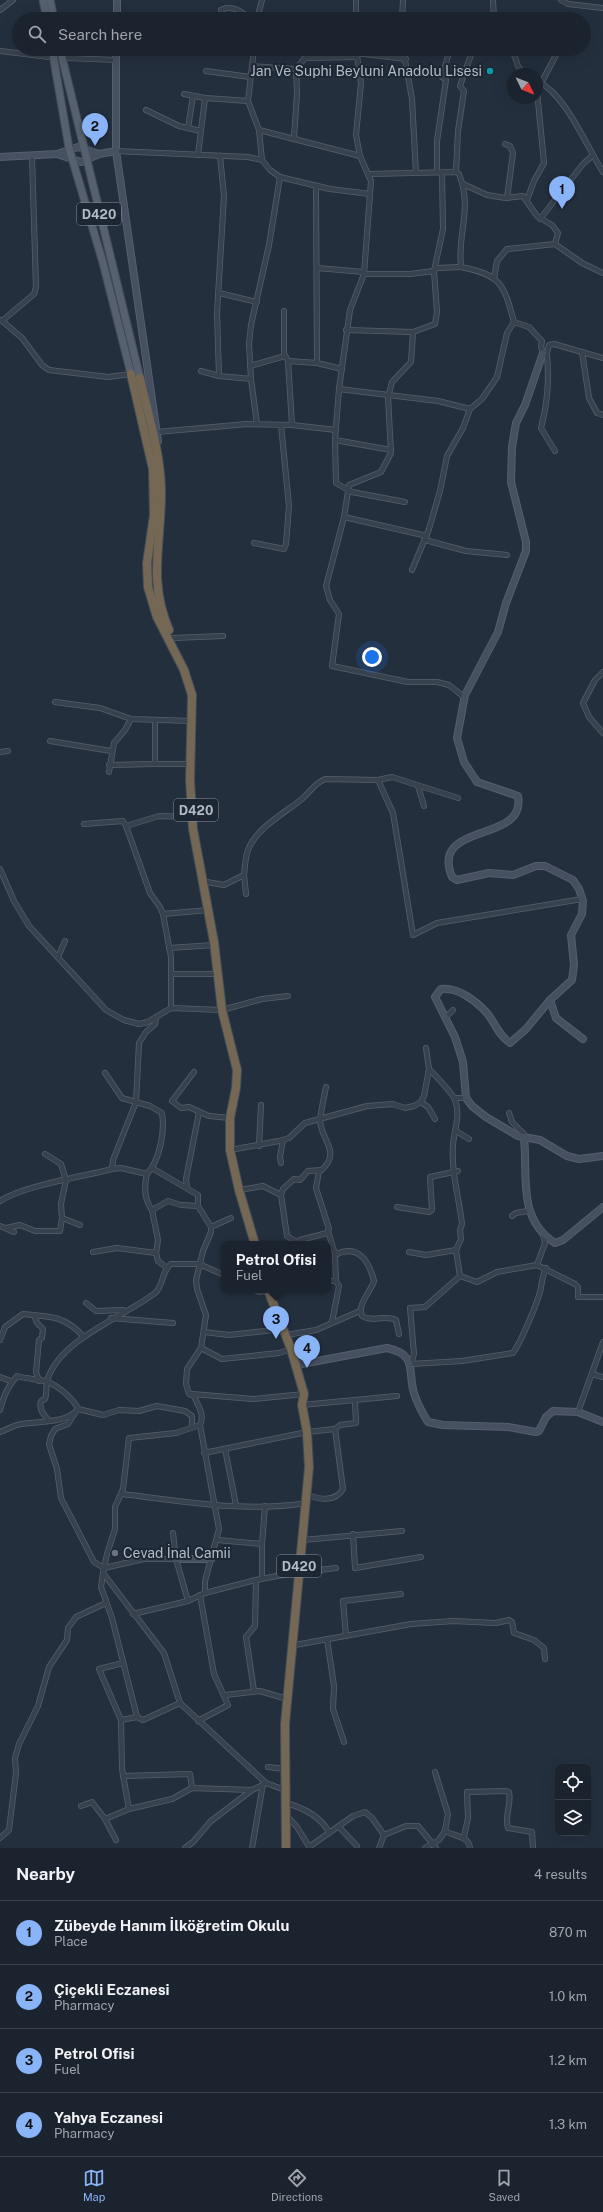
<!DOCTYPE html>
<html lang="en">
<head>
<meta charset="utf-8">
<style>
  body { margin:0; font-family:"Public Sans",sans-serif; background:#282f3a; color:#f1f3f6 }
  .controls { position:absolute; right:12px; bottom:12px; display:grid; overflow:hidden; border-radius:8px; box-shadow:0 4px 16px #0002 }
  .controls button { width:36px; height:36px; display:grid; place-items:center; padding:0; border:0; border-bottom:1px solid #39404a; background:#1b232e; color:#f1f3f6; font:20px sans-serif }
  .compass { position:absolute; left:507px; top:68px; width:36px; height:36px; border-radius:50%; background:#1b232e; box-shadow:0 4px 16px #0002; rotate:133deg }
  .you { position:absolute; left:372px; top:657px; width:14px; height:14px; margin:-10px; border:3px solid #fff; border-radius:50%; background:#1a73e8; box-shadow:0 0 0 6px #1a73e833 }
  .badge { display:grid; place-items:center; width:26px; height:26px; border-radius:50%; background:#8ab4f8; color:#111; font-size:13px; font-weight:700 }
  .pin { position:absolute; translate:-50% -33px; filter:drop-shadow(0 1px 2px #0008) }
  .pin::after { content:''; position:absolute; top:21px; width:14px; height:12px; background:inherit; clip-path:polygon(0 0,100% 0,50% 100%) }
  .popup { position:absolute; left:221px; top:1241px; width:110px; height:52px; box-sizing:border-box; display:grid; place-content:center; border-radius:8px; background:#1b232e; filter:drop-shadow(0 1px 3px #0005); font-size:13px; white-space:nowrap; color:#a0a4aa }
  .popup b { font-size:15px; color:#f1f3f6 }
  .popup::after { content:''; position:absolute; left:50%; top:100%; margin-left:-8px; border:8px solid transparent; border-top-color:#1b232e }
  .list { margin:0; padding:0; list-style:none }
  h2 { display:flex; justify-content:space-between; align-items:center; height:52px; margin:0; padding:0 16px; font-size:17px }
  h2 small { font-size:13px; font-weight:400; color:#a0a4aa }
  .list li { display:grid; grid-template-columns:26px 1fr auto; gap:12px; align-items:center; box-sizing:border-box; height:64px; padding:0 16px; border-top:1px solid #39404a }
  .list b { display:block; font-size:15px; white-space:nowrap }
  .list p { margin:0; font-size:13px; white-space:nowrap; color:#a0a4aa }
  .list em { font-size:13px; font-style:normal; color:#a0a4aa }
  .icon { flex:none; width:22px; height:22px; fill:none; stroke:currentColor; stroke-width:2; stroke-linecap:round; stroke-linejoin:round }
  .map { position:relative; flex:none; width:603px; height:1848px; overflow:hidden }
  .search { position:absolute; background:#1b232e; box-shadow:0 4px 16px #0002; left:12px; right:12px; top:12px; height:44px; display:flex; align-items:center; gap:10px; box-sizing:border-box; padding:0 14px; border-radius:22px; color:#a0a4aa; font-size:15px }
  .sheet { height:308px; background:#1b232e }
  nav { display:flex; justify-content:space-around; align-items:center; box-sizing:border-box; height:56px; border-top:1px solid #39404a; background:#1b232e; font-size:11px; color:#a0a4aa }
  nav a { display:grid; justify-items:center; gap:2px }
  nav .on { color:#8ab4f8 }
  .map>svg:first-child { display:block }
  .lines { fill:none; stroke-linecap:round; stroke-linejoin:round }
  .street-casing { stroke:#565f6c; stroke-width:6 }
  .secondary-casing { stroke:#565f6c; stroke-width:8 }
  .primary-casing { stroke:#414a57; stroke-width:9 }
  .highway-casing { stroke:#434c59; stroke-width:10 }
  .street { stroke:#38414e; stroke-width:4.5 }
  .secondary { stroke:#465061; stroke-width:6 }
  .primary { stroke:#56606e; stroke-width:7 }
  .highway { stroke:#746855; stroke-width:8 }
  .culture-dot { fill:#0f9aa8; stroke:#1d2633; stroke-width:1.5 }
  .worship-dot { fill:#6b7280; stroke:#1d2633; stroke-width:1.5 }
  .labels { text-anchor:middle; dominant-baseline:central; stroke-width:4; stroke-linejoin:round; paint-order:stroke }
  .shield { fill:#1d2633; stroke:#878f9c; stroke-width:1 }
  .shield-label { font-size:13px; font-weight:bold; fill:#b4bcc9 }
  .poi-label { font-size:14px; fill:#b4bcc9; stroke:#1d2633; text-anchor:end }
</style>
</head>
<body>
<div class="map">
<svg width="603" height="1848" viewBox="0 0 603 1848">
  <rect width="100%" height="100%" fill="#242f3e"/>
  <g class="lines">
    <defs>
      <g id="street">
        <path d="M356 0V19"/>
        <path d="M493 0 494 19"/>
        <path d="M561 0 568 4 603 8"/>
        <path d="M0 10 13 0"/>
        <path d="M221 10C232 4 242 12 251 19"/>
        <path d="M257 19 262 0"/>
        <path d="M314 19H327"/>
        <path d="M402 19 403 0"/>
        <path d="M254 49 248 101 259 130 262 160"/>
        <path d="M356 49 361 83 356 135 360 156 371 181 364 274 350 310 339 389 335 440 336 483 352 492 405 502"/>
        <path d="M403 49 412 99 416 173"/>
        <path d="M512 49 518 66 524 74"/>
        <path d="M0 51 49 57"/>
        <path d="M356 53 406 59"/>
        <path d="M67 58 116 60"/>
        <path d="M305 58 357 57"/>
        <path d="M252 66 296 69 305 58 304 49"/>
        <path d="M206 71 250 77"/>
        <path d="M537 81C566 94 586 146 603 172"/>
        <path d="M184 94 205 98 248 101"/>
        <path d="M146 110 179 126 201 131"/>
        <path d="M188 128 193 96"/>
        <path d="M259 130 360 156"/>
        <path d="M294 138 297 94 296 69"/>
        <path d="M505 144 510 146 513 153 507 198"/>
        <path d="M116 151 248 157 262 160 270 170 280 177 330 189 370 194"/>
        <path d="M198 155 205 98"/>
        <path d="M220 156 224 196 217 313 219 376 251 379"/>
        <path d="M437 172V141L446 80 442 77 450 49"/>
        <path d="M456 172 458 131 464 91 460 86 473 49"/>
        <path d="M370 174 456 172 459 174C473 209 457 233 461 267 502 275 504 285 514 322L529 327 542 341 541 347 543 353H547C549 381 548 400 541 428L555 451"/>
        <path d="M463 184 487 195 505 198 523 196 537 216 552 225 558 233 555 244"/>
        <path d="M316 186 317 363"/>
        <path d="M527 200 534 181 544 163 537 91 556 55"/>
        <path d="M540 219 583 164 592 156"/>
        <path d="M317 268 364 272"/>
        <path d="M364 274H410L434 271 436 268 461 267"/>
        <path d="M494 279 497 261 507 249 555 244 582 263 603 273"/>
        <path d="M219 293 257 302"/>
        <path d="M284 311V353L288 361 317 363 342 369"/>
        <path d="M1 320 22 338 42 365 49 370 108 377 131 374"/>
        <path d="M2 321 34 294 36 287 32 157"/>
        <path d="M346 330 413 332 435 324 437 312 434 271 443 229 442 173"/>
        <path d="M413 332 411 362 392 382 388 397 391 453 381 472 349 485 344 517 326 586 330 600 339 614 332 666 408 682H437L449 685 464 697"/>
        <path d="M582 352 589 398 597 413 603 415"/>
        <path d="M547 353 549 345 554 344 603 358"/>
        <path d="M288 361 292 425"/>
        <path d="M250 366 285 356"/>
        <path d="M201 371 219 376"/>
        <path d="M339 389 438 401 470 409"/>
        <path d="M257 424 251 379 249 344 251 325 269 245 280 177"/>
        <path d="M157 432 247 424 292 425 336 430"/>
        <path d="M335 440 391 450"/>
        <path d="M344 517 427 536"/>
        <path d="M425 540 466 551 507 555"/>
        <path d="M254 543 284 549 286 544 289 506 281 425"/>
        <path d="M412 570 429 529 440 491 447 456 463 428 470 409 482 399 497 377 507 333 514 322"/>
        <path d="M173 638 223 636"/>
        <path d="M603 672 595 680 583 703 589 717 603 733"/>
        <path d="M55 702 100 708 131 719 192 721"/>
        <path d="M155 720V764H191"/>
        <path d="M50 741 111 751"/>
        <path d="M0 752 8 751"/>
        <path d="M109 765 155 764"/>
        <path d="M109 772 114 743 125 730 131 719"/>
        <path d="M378 780 393 813 413 935 437 923 582 899"/>
        <path d="M418 786 424 806"/>
        <path d="M84 824 123 821 126 826 150 893 160 907 163 914 171 957V1008"/>
        <path d="M126 826 159 816 192 817"/>
        <path d="M0 869 14 901 29 926 106 1010 124 1020 139 1024 148 1022 171 1008 222 1010 262 999 288 996"/>
        <path d="M244 875 246 894"/>
        <path d="M207 882 224 885 244 875C245 867 245 858 248 850 256 828 285 813 302 799 310 792 315 783 325 779L378 780 392 777 458 798"/>
        <path d="M163 914 208 910"/>
        <path d="M169 948 214 945"/>
        <path d="M58 957 65 941"/>
        <path d="M171 974H217"/>
        <path d="M446 1017 453 1010"/>
        <path d="M426 1048 429 1069"/>
        <path d="M194 1072 172 1101 181 1108 189 1107 209 1116 230 1118"/>
        <path d="M454 1098H466"/>
        <path d="M421 1102 428 1107 435 1119"/>
        <path d="M509 1113 512 1122 524 1134V1138"/>
        <path d="M456 1131 469 1139"/>
        <path d="M259 1146 261 1105"/>
        <path d="M230 1150 279 1141 289 1138 305 1123 367 1106 393 1104 405 1108 414 1106 421 1102 424 1096 429 1069C434 1074 453 1094 455 1100 461 1116 454 1129 453 1145 451 1171 459 1198 462 1224L460 1230 461 1239 456 1250 460 1276 425 1307 410 1308 414 1354 411 1364 462 1361 513 1353C521 1342 536 1306 540 1292 542 1284 542 1276 546 1268"/>
        <path d="M45 1154 61 1164 66 1180 61 1204 62 1218 80 1225"/>
        <path d="M281 1163 280 1157 283 1140"/>
        <path d="M152 1168 198 1195V1206L211 1227V1232L203 1251 196 1280 197 1289 206 1315 201 1348 187 1369 186 1384 189 1394 194 1396C198 1406 205 1414 200 1425L176 1433 129 1438 123 1489 115 1507V1529L107 1554 103 1573 164 1653 180 1703 266 1783 285 1790"/>
        <path d="M112 1169 113 1160 136 1102 139 1043 146 1032 155 1024 156 1017"/>
        <path d="M147 1174C144 1186 144 1199 152 1210"/>
        <path d="M187 1187 186 1179 199 1112"/>
        <path d="M239 1190 263 1186 281 1195 283 1189 294 1179 300 1180 308 1171 322 1170C341 1151 322 1142 320 1121 320 1116 325 1092 326 1087"/>
        <path d="M281 1195 287 1236 300 1244"/>
        <path d="M0 1201C26 1185 81 1177 112 1169L121 1168 147 1174C160 1160 165 1131 162 1113L150 1106 122 1098 105 1073"/>
        <path d="M397 1207 429 1212 432 1210 430 1177 458 1171"/>
        <path d="M512 1216 516 1213 528 1211"/>
        <path d="M0 1226 14 1232"/>
        <path d="M211 1227 231 1218"/>
        <path d="M6 1228 20 1225 35 1231H60L62 1218"/>
        <path d="M328 1231 334 1251 337 1254"/>
        <path d="M300 1244V1240L327 1233 329 1229 316 1188 319 1171"/>
        <path d="M93 1252 117 1248 156 1253"/>
        <path d="M409 1252 426 1255 456 1250"/>
        <path d="M537 1265 545 1243 543 1235"/>
        <path d="M167 1268 158 1261 156 1253 158 1240 152 1210 168 1201 181 1205 198 1206"/>
        <path d="M460 1276 477 1282 497 1272 537 1265 575 1284 578 1287V1297H603"/>
        <path d="M328 1281H336L339 1286 332 1322"/>
        <path d="M336 1281 335 1255C358 1243 369 1261 374 1281 370 1293 357 1304 362 1316 374 1323 385 1314 396 1320L399 1334"/>
        <path d="M255 1290 259 1292 276 1290"/>
        <path d="M86 1303 96 1311 123 1310"/>
        <path d="M34 1315 37 1323 43 1329 42 1338 39 1340 36 1372 39 1381"/>
        <path d="M111 1318 173 1323"/>
        <path d="M204 1332 229 1335 283 1329"/>
        <path d="M286 1335 316 1330 360 1311"/>
        <path d="M0 1340 5 1327 23 1314C51 1317 64 1315 84 1337"/>
        <path d="M201 1348 222 1359 279 1353 291 1349"/>
        <path d="M592 1374 603 1377"/>
        <path d="M0 1377 11 1381"/>
        <path d="M192 1394 253 1399 304 1394"/>
        <path d="M302 1405 397 1396"/>
        <path d="M78 1409 103 1415 119 1410 139 1411 157 1406 185 1411 192 1416V1427"/>
        <path d="M0 1410C4 1395 7 1388 17 1376 26 1379 40 1379 48 1382 58 1386 74 1399 78 1409 67 1424 37 1421 21 1424 14 1425 7 1430 0 1432"/>
        <path d="M578 1412 603 1342"/>
        <path d="M75 1413 68 1424 55 1429 51 1436 49 1444 57 1469 61 1498 94 1562 104 1568 144 1559H176"/>
        <path d="M49 1420C43 1415 39 1408 41 1401L45 1399C47 1393 46 1387 47 1381 59 1339 124 1317 155 1293 164 1285 161 1272 171 1264H199L224 1275"/>
        <path d="M200 1425 219 1529 205 1581V1593"/>
        <path d="M225 1449 236 1505"/>
        <path d="M204 1453 307 1432 335 1429 340 1425 356 1423 355 1401"/>
        <path d="M122 1494C182 1501 246 1513 306 1503"/>
        <path d="M307 1495C319 1499 335 1503 343 1489L335 1429"/>
        <path d="M173 1533 176 1559 188 1601"/>
        <path d="M353 1534 355 1568 421 1557"/>
        <path d="M218 1540 262 1544"/>
        <path d="M303 1540 402 1531"/>
        <path d="M303 1572 336 1568"/>
        <path d="M103 1573 101 1587 112 1618 137 1717"/>
        <path d="M262 1579V1544L265 1506"/>
        <path d="M133 1614 188 1601 205 1593 256 1580 298 1572"/>
        <path d="M346 1636 343 1601 401 1594"/>
        <path d="M327 1639 334 1686 333 1709 344 1742"/>
        <path d="M292 1642 295 1645 411 1624 453 1621 496 1623 509 1620 512 1622 514 1633 534 1640 544 1648 545 1659"/>
        <path d="M123 1663 99 1669 121 1720 122 1769 129 1809"/>
        <path d="M254 1691 246 1637 255 1626 256 1580"/>
        <path d="M225 1695 260 1691 287 1699"/>
        <path d="M121 1720 137 1717 143 1720 180 1703"/>
        <path d="M198 1721 228 1705 214 1674 200 1595"/>
        <path d="M268 1767 285 1769"/>
        <path d="M435 1772 448 1814 445 1831"/>
        <path d="M123 1776 190 1774 192 1788"/>
        <path d="M286 1803C304 1808 320 1816 329 1832"/>
        <path d="M81 1806 92 1802 105 1819 129 1809 172 1799 192 1788 252 1790 263 1785"/>
        <path d="M286 1815 297 1827 310 1848"/>
        <path d="M105 1819 116 1840"/>
        <path d="M339 1827 357 1846"/>
        <path d="M464 1837 468 1818 467 1792 506 1791 509 1792C512 1804 504 1815 508 1828L532 1832 533 1848"/>
        <path d="M0 1838 9 1830 16 1773 15 1758 19 1744 38 1706 49 1667 67 1640 68 1628 76 1617 106 1603"/>
        <path d="M309 1847 353 1816 365 1812 372 1818 384 1835"/>
        <path d="M185 1848 193 1842 211 1821 252 1790"/>
        <path d="M252 1848 263 1784"/>
        <path d="M379 1848 384 1835 406 1826H418L436 1848"/>
        <path d="M425 1848 439 1840 445 1831C454 1836 469 1836 470 1848"/>
      </g>
      <g id="secondary">
        <path d="M117 19V0"/>
        <path d="M116 49V151L158 441"/>
        <path d="M57 154 81 162 99 154 116 151"/>
        <path d="M0 157 57 154 78 147 99 154"/>
        <path d="M543 353 525 405 516 423 512 447 511 482 526 542V551L506 603 498 632 465 695 457 738 464 762 477 782 518 796C527 844 429 821 452 877L457 880 489 873 513 875 536 866H545L573 880 579 889 583 901 582 914 571 935 574 965 572 980 550 1000 526 1029 510 1043C499 1036 495 1023 487 1013 476 1001 458 987 441 989L435 997 455 1037 463 1062 466 1098 472 1106 486 1117 518 1136 540 1140 567 1156 579 1159 603 1156"/>
        <path d="M550 1000 556 1018 583 1039"/>
        <path d="M524 1138C528 1176 517 1219 555 1243L563 1240 603 1207"/>
        <path d="M296 1365 387 1348C420 1355 406 1373 415 1396 418 1405 423 1414 428 1422L443 1425 508 1427 536 1432 539 1431 546 1417 553 1411 578 1412 603 1422"/>
        <path d="M176 1559H211"/>
      </g>
      <g id="primary">
        <path d="M43 0 47 19"/>
        <path d="M50 0 54 19"/>
        <path d="M52 49 69 148 103 263 131 374"/>
        <path d="M60 49 140 378"/>
      </g>
      <g id="highway">
        <path d="M131 374 153 469 154 515 147 563 148 587 157 617 184 670 192 695 190 780 193 829 214 942 222 1010 237 1070 236 1088 230 1118V1150L239 1190 255 1244"/>
        <path d="M140 378C148 414 160 451 161 489 162 540 147 580 169 630"/>
        <path d="M268 1290 291 1349 304 1394 302 1405 307 1432 309 1467 285 1724 286 1848"/>
      </g>
    </defs>
    <use href="#street" class="street-casing"/>
    <use href="#secondary" class="secondary-casing"/>
    <use href="#primary" class="primary-casing"/>
    <use href="#highway" class="highway-casing"/>
    <use href="#street" class="street"/>
    <use href="#secondary" class="secondary"/>
    <use href="#primary" class="primary"/>
    <use href="#highway" class="highway"/>
  </g>
  <circle class="culture-dot" cx="490" cy="71" r="4"/>
  <circle class="worship-dot" cx="115" cy="1553" r="4"/>
  <g class="labels">
    <g class="shield">
      <rect x="77" y="203" width="44" height="22" rx="3"/>
      <rect x="174" y="799" width="44" height="22" rx="3"/>
      <rect x="277" y="1555" width="44" height="22" rx="3"/>
    </g>
    <g class="shield-label">
      <text x="99" y="214">D420</text>
      <text x="196" y="810">D420</text>
      <text x="299" y="1566">D420</text>
    </g>
    <g class="poi-label">
      <text x="482" y="71">Jan Ve Suphi Beyluni Anadolu Lisesi</text>
      <text x="123" y="1553" text-anchor="start">Cevad İnal Camii</text>
    </g>
  </g>
</svg>
<div class="controls">
<button><svg class="icon" aria-label="locate" viewBox="0 0 24 24"><circle cx="12" cy="12" r="6"/><path d="M12 2v4M12 18v4M2 12h4M18 12h4"/></svg></button>
<button><svg class="icon" aria-label="layers" viewBox="0 0 24 24"><path d="M12 4l9 5-9 5-9-5zM3 14l9 5 9-5"/></svg></button>
</div>
<svg class="compass" viewBox="-18 -18 36 36"><path d="M0-13l5 13h-10z" fill="#e53935"/><path d="M0 13l5-13h-10z" fill="#a0a4aa"/></svg>
<div class="you"></div>
<div class="pin badge" style="left:562px;top:209px">1</div>
<div class="pin badge" style="left:95px;top:146px">2</div>
<div class="pin badge" style="left:276px;top:1339px">3</div>
<div class="popup"><b>Petrol Ofisi</b>Fuel</div>
<div class="pin badge" style="left:307px;top:1368px">4</div>
<div class="search"><svg class="icon" aria-label="search" viewBox="0 0 24 24"><circle cx="10" cy="10" r="6"/><path d="M15 15l6 6"/></svg>Search here</div>
</div>
<section class="sheet">
<h2>Nearby<small>4 results</small></h2>
<ul class="list">
<li><span class="badge">1</span><div><b>Zübeyde Hanım İlköğretim Okulu</b><p>Place</p></div><em>870 m</em></li>
<li><span class="badge">2</span><div><b>Çiçekli Eczanesi</b><p>Pharmacy</p></div><em>1.0 km</em></li>
<li><span class="badge">3</span><div><b>Petrol Ofisi</b><p>Fuel</p></div><em>1.2 km</em></li>
<li><span class="badge">4</span><div><b>Yahya Eczanesi</b><p>Pharmacy</p></div><em>1.3 km</em></li>
</ul>
</section>
<nav>
<a class="on"><svg class="icon" aria-label="map" viewBox="0 0 24 24"><path d="M3 6l6-2 6 2 6-2v14l-6 2-6-2-6 2zM9 4v14M15 6v14"/></svg>Map</a>
<a><svg class="icon" aria-label="directions" viewBox="0 0 24 24"><path d="M12 3l9 9-9 9-9-9zM9 14v-3h6M13 9l2 2-2 2"/></svg>Directions</a>
<a><svg class="icon" aria-label="saved" viewBox="0 0 24 24"><path d="M7 4h10v16l-5-4-5 4z"/></svg>Saved</a>
</nav>
</body>
</html>
